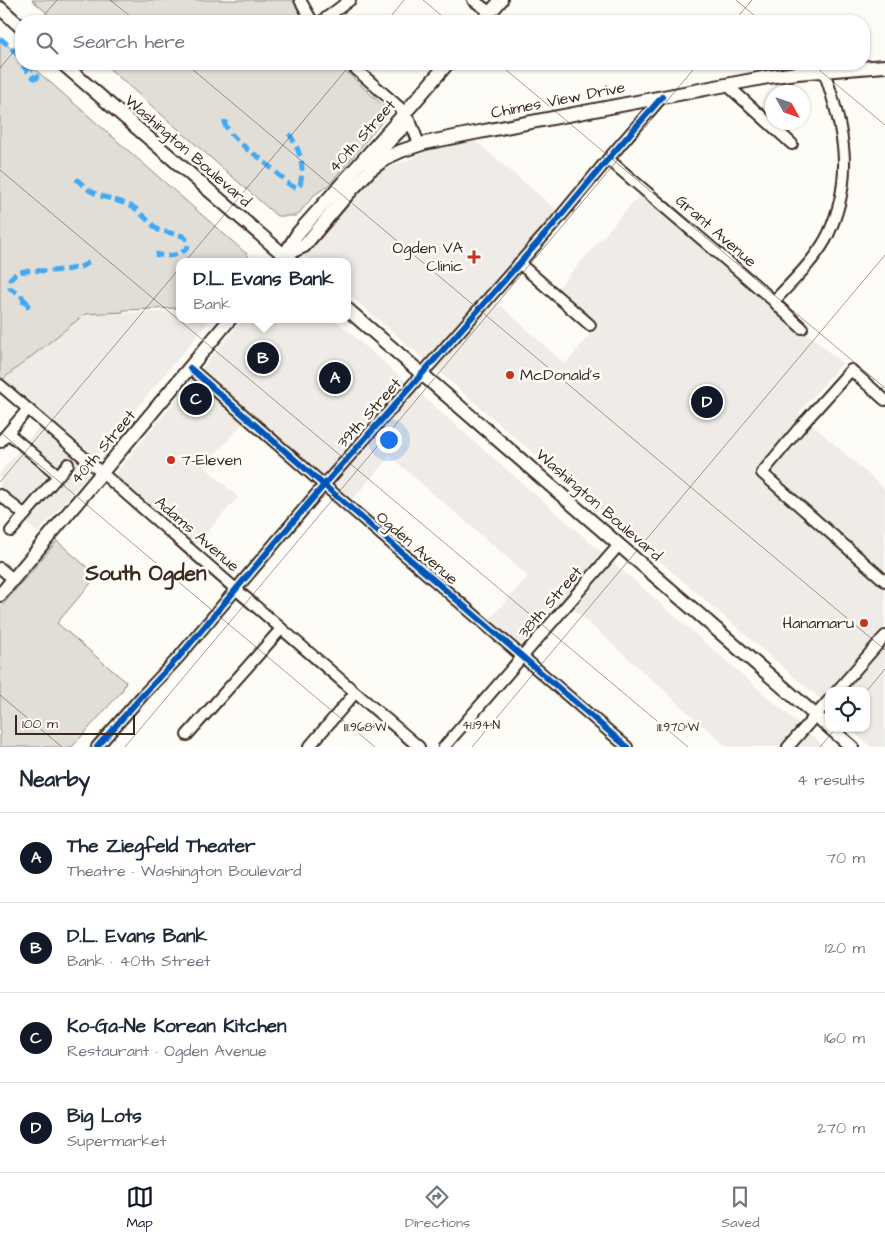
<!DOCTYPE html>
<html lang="en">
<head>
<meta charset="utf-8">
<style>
  body { margin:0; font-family:"Architects Daughter",sans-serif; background:#f6f6f7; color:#1f2937 }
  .controls { position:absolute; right:15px; bottom:15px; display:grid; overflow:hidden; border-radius:10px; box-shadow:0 1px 4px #0004 }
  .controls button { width:45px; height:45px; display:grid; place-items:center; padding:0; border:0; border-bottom:1px solid #e0e1e3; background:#fff; color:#1f2937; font:25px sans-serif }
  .compass { position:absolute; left:765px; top:85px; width:45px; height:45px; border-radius:50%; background:#fff; box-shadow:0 1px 4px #0004; rotate:130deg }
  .scale { position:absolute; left:15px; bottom:12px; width:120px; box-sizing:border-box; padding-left:5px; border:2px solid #3b2a1e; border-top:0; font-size:14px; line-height:18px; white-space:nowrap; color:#3b2a1e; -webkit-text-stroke:4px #fdfcf7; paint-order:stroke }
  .you { position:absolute; left:388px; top:439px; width:18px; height:18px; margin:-12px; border:4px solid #fff; border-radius:50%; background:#1a73e8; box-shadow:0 0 0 8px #1a73e833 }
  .badge { display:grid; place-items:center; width:32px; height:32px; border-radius:50%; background:#111827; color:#fff; font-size:16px; font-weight:700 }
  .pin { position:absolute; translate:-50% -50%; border:2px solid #fff; box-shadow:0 1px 5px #0006 }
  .popup { position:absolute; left:176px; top:258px; width:175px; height:65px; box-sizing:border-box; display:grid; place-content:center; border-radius:10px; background:#fff; filter:drop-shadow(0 1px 4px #0005); font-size:16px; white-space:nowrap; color:#747a83 }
  .popup b { font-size:19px; color:#1f2937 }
  .popup::after { content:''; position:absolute; left:50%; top:100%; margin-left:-10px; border:10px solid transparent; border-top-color:#fff }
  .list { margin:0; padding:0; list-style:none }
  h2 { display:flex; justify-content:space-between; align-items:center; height:65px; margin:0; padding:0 20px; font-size:21px }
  h2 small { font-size:16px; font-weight:400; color:#747a83 }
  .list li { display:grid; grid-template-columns:32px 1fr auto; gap:15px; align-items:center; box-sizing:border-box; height:90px; padding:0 20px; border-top:1px solid #e0e1e3 }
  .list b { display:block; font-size:19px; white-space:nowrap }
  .list p { margin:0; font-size:16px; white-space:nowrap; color:#747a83 }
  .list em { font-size:16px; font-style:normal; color:#747a83 }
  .icon { flex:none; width:28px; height:28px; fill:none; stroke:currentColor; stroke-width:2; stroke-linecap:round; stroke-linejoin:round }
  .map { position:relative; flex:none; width:885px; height:747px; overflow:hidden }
  .search { position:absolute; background:#fff; box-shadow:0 1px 4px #0004; left:15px; right:15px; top:15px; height:55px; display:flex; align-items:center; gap:12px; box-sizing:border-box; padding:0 18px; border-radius:20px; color:#747a83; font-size:19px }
  .sheet { height:425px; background:#fff }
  nav { display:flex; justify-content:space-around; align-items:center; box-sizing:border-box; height:70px; border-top:1px solid #e0e1e3; background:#fff; font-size:14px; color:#747a83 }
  nav a { display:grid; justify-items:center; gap:2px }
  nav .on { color:#111827 }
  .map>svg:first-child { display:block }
  .built { fill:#efece7 }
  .green { fill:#e1ded7; stroke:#8e847a }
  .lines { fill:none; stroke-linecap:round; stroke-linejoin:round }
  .minor-casing { stroke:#3b2a1e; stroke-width:14 }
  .major-casing { stroke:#3b2a1e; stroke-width:16 }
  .minor { stroke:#fdfcf7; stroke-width:10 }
  .major { stroke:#fdfcf7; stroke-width:12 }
  .quiet { stroke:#3fa9f5; stroke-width:5; stroke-dasharray:10 5; stroke-linecap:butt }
  .cycleway-casing { stroke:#fdfcf7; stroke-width:9 }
  .cycleway { stroke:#0057b8; stroke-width:6 }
  .ticks { fill:none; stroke:#3b2a1e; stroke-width:1; stroke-opacity:0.45 }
  .poi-dot { fill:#c8321e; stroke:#fdfcf7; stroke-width:2 }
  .labels { text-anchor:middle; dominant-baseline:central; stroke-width:5; stroke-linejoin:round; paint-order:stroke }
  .street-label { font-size:16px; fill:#3b2a1e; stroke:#fdfcf7 }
  .poi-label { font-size:16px; fill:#3b2a1e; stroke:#fdfcf7; text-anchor:end }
  .district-label { font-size:21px; font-weight:bold; fill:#3b2a1e; stroke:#fdfcf7 }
  .ticks-label { font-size:12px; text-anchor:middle; fill:#3b2a1e; stroke:#fdfcf7; stroke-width:5; stroke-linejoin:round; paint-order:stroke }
</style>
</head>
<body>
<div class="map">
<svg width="885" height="747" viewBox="0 0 885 747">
  <rect width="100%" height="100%" fill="#fdfcf7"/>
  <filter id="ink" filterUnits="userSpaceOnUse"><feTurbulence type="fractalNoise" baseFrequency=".02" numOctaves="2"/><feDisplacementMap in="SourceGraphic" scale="10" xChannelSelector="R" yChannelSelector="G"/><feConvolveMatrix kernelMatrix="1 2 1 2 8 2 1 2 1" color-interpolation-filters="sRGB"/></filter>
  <g filter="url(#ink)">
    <g class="built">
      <path d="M474 140 558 211 487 293 565 364 589 336 592 320 557 289 643 191 842 363 799 413 885 489V626L820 699 347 293V262H310L299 252 369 179 379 172 397 164 407 161 427 151Z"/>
      <path d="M179 311V319H211L96 457 3 379 85 314Z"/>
      <path d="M243 319H334L825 747H727L563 600 525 642 523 644H518L490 619 528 576 390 456 352 500 252 414 204 466 238 497 196 545 114 475Z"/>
      <path d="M39 427 89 471 88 475 38 533 0 499V472Z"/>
      <path d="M885 646V747H871L849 728H866V691H846Z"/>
    </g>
    <g class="green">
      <path d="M32 0H293L304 21H56Z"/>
      <path d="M0 39 21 57V64H29L248 255 249 262H179V308L123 310V312L85 314 3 379 0 376Z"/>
      <path d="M104 64H338L390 112 329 185 314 195 297 216H277Z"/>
      <path d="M57 541 97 576 57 623 126 682 122 691 72 747H0V608Z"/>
    </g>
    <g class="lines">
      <defs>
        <g id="minor">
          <path d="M300 0 312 21"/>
          <path d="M473 0 491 13"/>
          <path d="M322 21 350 0"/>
          <path d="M350 64 399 107 411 123 419 144"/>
          <path d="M727 85 792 144"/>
          <path d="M608 159 774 301 779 307 802 328"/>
          <path d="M370 168C381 152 394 134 411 123"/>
          <path d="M519 263 590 325"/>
          <path d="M774 301C792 282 816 259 828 235 855 177 844 129 824 71"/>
          <path d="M190 368 332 492 627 747"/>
          <path d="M0 385C140 505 278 627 419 747"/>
          <path d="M885 400 851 370 801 426 762 473 885 581"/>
          <path d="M8 433 58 475"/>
          <path d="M0 442 28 409"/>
          <path d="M0 495 25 515"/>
          <path d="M11 531 68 464"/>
          <path d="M0 568 13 579"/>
          <path d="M837 691 885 636"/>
          <path d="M187 735 281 629"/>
          <path d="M97 747 142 696 178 658 324 485 554 224 608 159 662 97"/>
          <path d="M309 747 355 693"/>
          <path d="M444 747 619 545"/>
          <path d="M788 747 829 700"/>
        </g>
        <g id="major">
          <path d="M0 8 21 27"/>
          <path d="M483 21 501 0"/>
          <path d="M63 64 292 262"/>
          <path d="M284 255 304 246 346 196 370 170 388 157 401 151 425 143 474 133 768 77 797 73 885 66"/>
          <path d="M284 256 298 233 411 106 447 64"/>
          <path d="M347 309 829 727"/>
          <path d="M0 595 230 319"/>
          <path d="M830 728 852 747"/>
        </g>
      </defs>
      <use href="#minor" class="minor-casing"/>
      <use href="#major" class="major-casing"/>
      <use href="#minor" class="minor"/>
      <use href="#major" class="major"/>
      <g class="quiet">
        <path d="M0 38 21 57"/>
        <path d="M26 64 24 67 34 78H37L36 72 28 64"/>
        <path d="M225 120V125L231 134 248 150 260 158 290 185 296 188 300 185C305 164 300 150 288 132"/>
        <path d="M76 179 89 190 98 195 121 202 135 208 158 230 183 236C198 248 177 256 167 256 163 256 159 255 155 254"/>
        <path d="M24 300 26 301 28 305 27 307H24L23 305 24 300 21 295 10 288V279C19 267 37 271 51 271 59 270 67 270 75 268 80 268 85 265 89 262"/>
      </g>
      <defs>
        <g id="cycleway">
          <path d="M190 368 332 492 627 747"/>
          <path d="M97 747 142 696 178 658 324 485 554 224 608 159 662 97"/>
        </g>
      </defs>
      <use href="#cycleway" class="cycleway-casing"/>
      <use href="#cycleway" class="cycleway"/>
    </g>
  </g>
  <path class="ticks" d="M110 0 136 21M423 0 448 21M736 0 761 21M39 21 57 0M387 21 404 0M734 21 752 0M186 64 885 650M499 64 885 388M812 64 885 125M0 68 21 43M0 170 688 747M0 432 375 747M0 482 351 64M866 692 885 669M0 695 62 747M125 747 698 64M472 747 885 255M820 747 836 728"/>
  <g class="poi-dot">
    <path d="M471.5 249.5h5v5h5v5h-5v5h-5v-5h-5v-5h5z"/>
    <circle cx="510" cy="375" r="5"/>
    <circle cx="171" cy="460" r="5"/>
    <circle cx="864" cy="623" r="5"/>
  </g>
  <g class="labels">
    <g class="street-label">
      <text transform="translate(558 100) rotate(-11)">Chimes View Drive</text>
      <text transform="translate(362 136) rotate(-48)">40th Street</text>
      <text transform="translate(188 151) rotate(41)">Washington Boulevard</text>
      <text transform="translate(716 231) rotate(41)">Grant Avenue</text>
      <text transform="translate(369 413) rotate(-48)">39th Street</text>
      <text transform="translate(103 447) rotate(-50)">40th Street</text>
      <text transform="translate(599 505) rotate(41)">Washington Boulevard</text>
      <text transform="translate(197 534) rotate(41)">Adams Avenue</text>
      <text transform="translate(417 548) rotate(41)">Ogden Avenue</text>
      <text transform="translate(550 602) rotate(-49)">38th Street</text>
    </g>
    <g class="poi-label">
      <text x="463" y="248">Ogden VA<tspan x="463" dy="18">Clinic</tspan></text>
      <text x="520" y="375" text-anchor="start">McDonald's</text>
      <text x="181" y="460" text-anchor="start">7-Eleven</text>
      <text x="854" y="623">Hanamaru</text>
    </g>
    <g class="district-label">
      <text x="146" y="573">South Ogden</text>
    </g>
  </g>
  <g class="ticks-label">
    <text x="481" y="729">41.194°N</text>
    <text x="365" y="731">111.968°W</text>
    <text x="678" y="731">111.970°W</text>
  </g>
</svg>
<div class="controls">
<button><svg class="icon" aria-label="locate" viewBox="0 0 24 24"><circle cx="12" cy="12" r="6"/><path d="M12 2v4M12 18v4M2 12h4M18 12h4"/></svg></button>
</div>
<svg class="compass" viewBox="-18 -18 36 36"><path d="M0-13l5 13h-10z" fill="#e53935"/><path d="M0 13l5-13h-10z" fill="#747a83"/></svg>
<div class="scale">100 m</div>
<div class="you"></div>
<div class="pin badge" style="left:335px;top:378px">A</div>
<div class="pin badge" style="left:263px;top:358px">B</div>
<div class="popup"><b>D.L. Evans Bank</b>Bank</div>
<div class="pin badge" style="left:196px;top:399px">C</div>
<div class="pin badge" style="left:707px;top:402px">D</div>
<div class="search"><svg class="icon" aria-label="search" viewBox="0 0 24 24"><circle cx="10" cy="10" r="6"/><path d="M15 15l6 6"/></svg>Search here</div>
</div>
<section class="sheet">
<h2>Nearby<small>4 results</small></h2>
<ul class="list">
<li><span class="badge">A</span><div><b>The Ziegfeld Theater</b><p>Theatre · Washington Boulevard</p></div><em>70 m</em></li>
<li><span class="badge">B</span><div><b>D.L. Evans Bank</b><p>Bank · 40th Street</p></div><em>120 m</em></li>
<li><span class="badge">C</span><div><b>Ko-Ga-Ne Korean Kitchen</b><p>Restaurant · Ogden Avenue</p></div><em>160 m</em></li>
<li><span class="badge">D</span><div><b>Big Lots</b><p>Supermarket</p></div><em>270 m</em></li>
</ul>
</section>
<nav>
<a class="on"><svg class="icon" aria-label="map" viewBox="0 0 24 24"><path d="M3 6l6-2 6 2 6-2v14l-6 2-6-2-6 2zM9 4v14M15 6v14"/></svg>Map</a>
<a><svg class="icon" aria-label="directions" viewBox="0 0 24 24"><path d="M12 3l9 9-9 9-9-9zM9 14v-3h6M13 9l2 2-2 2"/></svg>Directions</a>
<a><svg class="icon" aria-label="saved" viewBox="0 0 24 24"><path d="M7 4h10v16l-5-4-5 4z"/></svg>Saved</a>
</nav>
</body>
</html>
